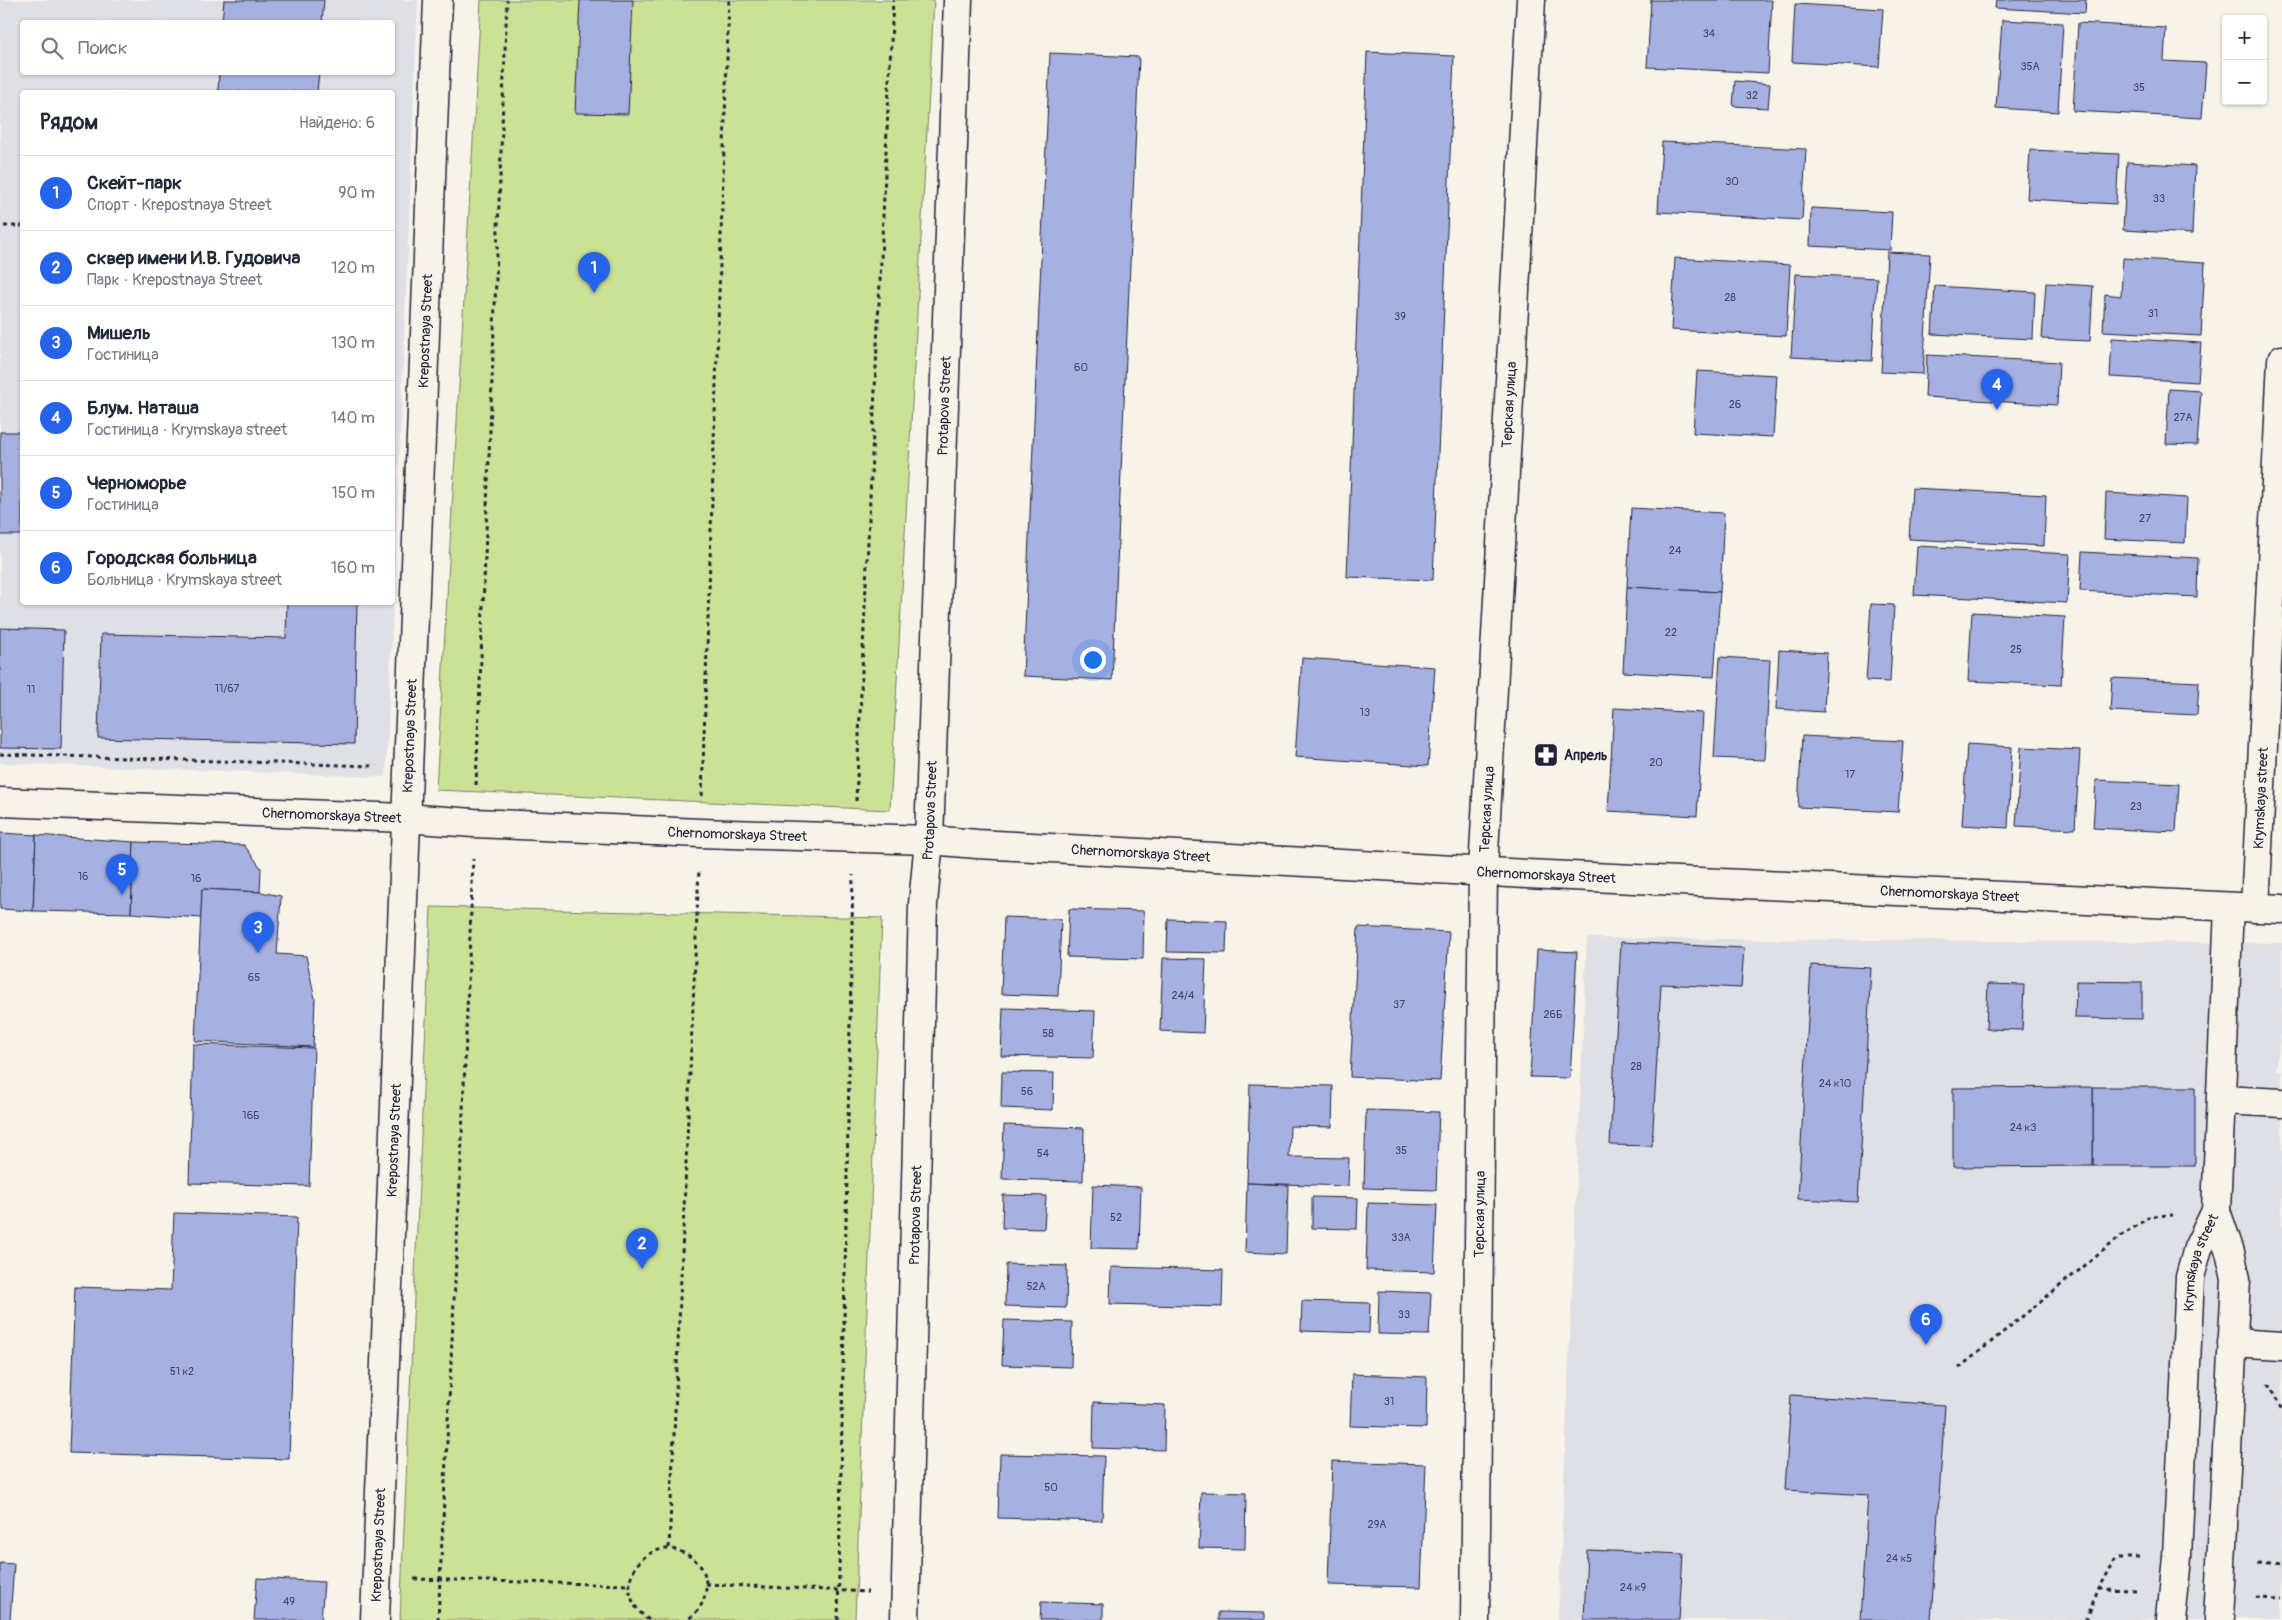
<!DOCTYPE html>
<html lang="ru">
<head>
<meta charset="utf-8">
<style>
  body { margin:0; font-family:Pangolin,sans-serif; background:#f6f6f7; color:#1f2937 }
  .controls { position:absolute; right:15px; top:15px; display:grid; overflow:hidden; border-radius:5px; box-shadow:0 1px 4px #0004 }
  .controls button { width:45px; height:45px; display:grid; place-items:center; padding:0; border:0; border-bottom:1px solid #e0e1e3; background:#fff; color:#1f2937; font:25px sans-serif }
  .you { position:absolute; left:1092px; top:659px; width:18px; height:18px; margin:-12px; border:4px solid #fff; border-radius:50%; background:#1a73e8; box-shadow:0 0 0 8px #1a73e833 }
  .badge { display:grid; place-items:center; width:32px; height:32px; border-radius:50%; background:#2563eb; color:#fff; font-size:16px; font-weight:700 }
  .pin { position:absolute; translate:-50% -41px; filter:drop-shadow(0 1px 2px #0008) }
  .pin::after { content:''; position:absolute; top:26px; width:18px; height:15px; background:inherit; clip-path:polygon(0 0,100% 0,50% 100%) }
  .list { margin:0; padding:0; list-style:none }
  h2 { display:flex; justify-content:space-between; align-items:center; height:65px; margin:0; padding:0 20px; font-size:21px }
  h2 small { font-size:16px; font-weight:400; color:#747a83 }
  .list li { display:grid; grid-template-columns:32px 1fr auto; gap:15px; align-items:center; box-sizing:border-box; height:75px; padding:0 20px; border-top:1px solid #e0e1e3 }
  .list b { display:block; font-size:19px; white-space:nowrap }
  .list p { margin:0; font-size:16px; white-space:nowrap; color:#747a83 }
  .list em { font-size:16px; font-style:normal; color:#747a83 }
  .icon { flex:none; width:28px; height:28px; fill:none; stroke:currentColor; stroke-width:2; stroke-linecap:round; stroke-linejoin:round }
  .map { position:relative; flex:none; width:2282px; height:1620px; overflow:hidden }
  .search { position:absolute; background:#fff; box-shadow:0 1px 4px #0004; left:20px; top:20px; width:375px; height:55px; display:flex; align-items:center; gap:12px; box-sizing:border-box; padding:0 18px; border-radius:5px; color:#747a83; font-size:19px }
  .panel { position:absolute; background:#fff; box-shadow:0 1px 4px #0004; left:20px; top:90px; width:375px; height:515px; border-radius:5px }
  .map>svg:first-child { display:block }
  .built { fill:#dfdfe6; fill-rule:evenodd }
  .green { fill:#cbe196; stroke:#768268 }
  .building { fill:#a6b1e1; stroke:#22223b }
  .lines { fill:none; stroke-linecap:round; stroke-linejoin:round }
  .minor-casing { stroke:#22223b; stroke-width:31 }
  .path { stroke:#22223b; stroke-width:3; stroke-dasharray:4 4; stroke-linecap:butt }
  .minor { stroke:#f7f3e8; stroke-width:28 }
  .labels { text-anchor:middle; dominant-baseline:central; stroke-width:5; stroke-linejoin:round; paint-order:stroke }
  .number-label { font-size:11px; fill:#434664 }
  .street-label { font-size:14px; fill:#22223b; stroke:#f7f3e8 }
  .poi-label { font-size:14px; font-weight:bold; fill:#22223b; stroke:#f7f3e8; text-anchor:start }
</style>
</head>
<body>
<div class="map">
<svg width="2282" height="1620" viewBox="0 0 2282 1620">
  <rect width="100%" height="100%" fill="#f7f3e8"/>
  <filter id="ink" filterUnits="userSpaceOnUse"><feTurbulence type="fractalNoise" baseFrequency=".02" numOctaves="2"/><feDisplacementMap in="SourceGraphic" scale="10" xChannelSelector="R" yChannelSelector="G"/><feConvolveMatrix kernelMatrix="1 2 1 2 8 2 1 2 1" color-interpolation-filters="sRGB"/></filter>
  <g filter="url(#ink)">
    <g class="built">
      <path d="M0 0H418L386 777 0 763ZM22 22H392V72H22ZM22 92H392V602H22Z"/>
      <path d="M1587 938 2282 943V1023L2276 1070 2282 1071V1620H1558Z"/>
    </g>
    <g class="green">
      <path d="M481 0H934L890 810 436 790Z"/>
      <path d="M431 907 882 918 855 1620H400Z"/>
    </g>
    <g class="building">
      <path d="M224 0H324L322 22H222Z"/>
      <path d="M580 0H633L628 114 575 113Z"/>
      <path d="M1651 0H1772L1768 73 1647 67Z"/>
      <path d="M1996 0H2086L2085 13 1995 8Z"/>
      <path d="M1795 4 1883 9 1879 67 1792 62Z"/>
      <path d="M2002 20 2063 23 2058 112 1996 108Z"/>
      <path d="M2078 23 2166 28 2164 61 2206 63 2202 118 2073 111Z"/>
      <path d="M1367 52 1454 56 1433 580 1347 577Z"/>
      <path d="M1050 53 1139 57 1112 680 1023 676Z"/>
      <path d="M219 72H319L317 92H218Z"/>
      <path d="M1735 81 1770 84 1768 108 1733 106Z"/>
      <path d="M1662 142 1806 149 1802 220 1658 212Z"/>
      <path d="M2030 150 2119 154 2116 204 2027 199Z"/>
      <path d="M2127 162 2195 166 2192 234 2123 230Z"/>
      <path d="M1811 208 1892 212 1890 250 1810 246Z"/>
      <path d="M1887 252 1930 254 1923 374 1881 372Z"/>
      <path d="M1675 258 1790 265 1786 336 1671 330Z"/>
      <path d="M2123 258 2205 263 2201 336 2103 331 2105 294 2121 296Z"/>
      <path d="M1796 274 1877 278 1872 361 1791 357Z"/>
      <path d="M2046 283 2093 286 2090 341 2042 339Z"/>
      <path d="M1935 286 2035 292 2033 339 1932 334Z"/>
      <path d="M2112 338 2201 343 2198 382 2110 377Z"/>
      <path d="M1927 355 2059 362 2057 405 1925 397Z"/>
      <path d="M1697 371 1777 375 1773 437 1693 433Z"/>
      <path d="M2169 389 2201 391 2197 445 2166 444Z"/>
      <rect x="0" y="432" width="22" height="103"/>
      <path d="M1912 488 2046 495 2044 546 1909 539Z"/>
      <path d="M2106 493 2187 498 2185 543 2104 539Z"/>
      <path d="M1631 508 1724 513 1720 592 1627 587Z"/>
      <path d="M1917 546 2070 554 2067 603 1914 595Z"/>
      <path d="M2082 552 2198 558 2197 597 2080 591Z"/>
      <path d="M1627 587 1720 592 1714 677 1623 672Z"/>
      <path d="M287 602H357L354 744 98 738 101 634 286 638Z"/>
      <path d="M1871 604 1894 605 1890 682 1866 681Z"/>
      <path d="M1972 612 2065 617 2061 685 1968 681Z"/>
      <path d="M0 628 64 630 61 749 0 748Z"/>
      <path d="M1779 650 1827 653 1824 712 1776 709Z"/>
      <path d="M1720 657 1770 660 1765 760 1714 758Z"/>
      <path d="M1302 658 1435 667 1428 766 1295 757Z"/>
      <path d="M2112 678 2199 682 2197 715 2110 711Z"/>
      <path d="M1614 708 1703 713 1697 816 1608 811Z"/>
      <path d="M1802 736 1903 741 1898 812 1798 807Z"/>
      <path d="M1967 744 2012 747 2008 828 1962 825Z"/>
      <path d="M2021 747 2080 750 2075 829 2016 826Z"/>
      <path d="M2096 780 2179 784 2176 832 2093 828Z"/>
      <path d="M0 833 36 835 33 911 0 909Z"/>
      <path d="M36 835 134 842 131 913 33 911Z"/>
      <path d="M134 842 244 845 261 868 260 892 202 889 201 918 131 913Z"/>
      <path d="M202 889 260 892 281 896 277 954 306 956 315 999 313 1047 195 1041Z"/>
      <path d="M1069 909 1144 911 1143 959 1067 957Z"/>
      <path d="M1004 917 1061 919 1058 996 1001 994Z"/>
      <path d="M1168 919 1227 921 1226 953 1167 952Z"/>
      <path d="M1358 927 1449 932 1440 1081 1350 1077Z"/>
      <path d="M1621 942 1744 948 1741 988 1661 984 1652 1146 1610 1145Z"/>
      <path d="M1537 950 1577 952 1570 1078 1530 1077Z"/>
      <path d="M1163 958 1206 959 1203 1033 1160 1031Z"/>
      <path d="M1811 965 1871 968 1858 1202 1798 1199Z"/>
      <path d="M2076 981 2142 982V1019L2075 1018Z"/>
      <path d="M1988 984 2024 985 2022 1030 1986 1029Z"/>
      <path d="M1003 1008 1095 1011 1093 1058 1001 1056Z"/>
      <path d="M193 1044 314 1048 309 1186 189 1183Z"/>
      <path d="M1002 1072 1054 1073 1053 1110 1001 1108Z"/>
      <path d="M1250 1084 1333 1086 1332 1127 1290 1126 1289 1157 1349 1158 1348 1186 1247 1183Z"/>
      <rect x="2093" y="1087" width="102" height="79"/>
      <path d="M2093 1087V1166L1953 1167V1088Z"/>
      <path d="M1366 1110 1439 1112 1436 1190 1364 1188Z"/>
      <path d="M1004 1125 1084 1128 1083 1181 1002 1179Z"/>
      <path d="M1247 1183 1288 1185 1286 1254 1245 1252Z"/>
      <path d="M1093 1185 1141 1187 1139 1249 1091 1248Z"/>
      <path d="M1003 1195 1046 1196 1044 1229 1002 1228Z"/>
      <path d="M1312 1197 1358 1198 1357 1229 1312 1228Z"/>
      <path d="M1368 1203 1437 1205 1434 1272 1366 1270Z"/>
      <path d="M174 1213 297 1217 289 1459 69 1453 75 1287 171 1290Z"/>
      <path d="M1006 1264 1067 1266 1066 1308 1005 1306Z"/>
      <path d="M1111 1267 1223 1270 1222 1307 1110 1304Z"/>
      <path d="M1379 1291 1431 1293 1429 1335 1378 1334Z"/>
      <path d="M1302 1301 1370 1303 1369 1333 1301 1331Z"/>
      <path d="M1004 1320 1072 1322 1071 1367 1002 1365Z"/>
      <path d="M1352 1374 1427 1377 1426 1428 1350 1426Z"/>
      <path d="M1791 1395 1945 1405 1931 1620H1860L1868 1495 1785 1490Z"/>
      <path d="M1094 1402 1165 1405 1164 1450 1093 1448Z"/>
      <path d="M1000 1454 1104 1456 1102 1521 998 1518Z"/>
      <path d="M1332 1461 1426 1464 1421 1587 1328 1585Z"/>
      <path d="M1201 1492 1246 1493 1245 1549 1199 1548Z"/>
      <path d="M1587 1550 1683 1554 1679 1620H1584Z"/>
      <path d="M0 1563 14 1564 10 1620H0Z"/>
      <path d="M257 1578 324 1582 321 1620H254Z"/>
      <path d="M1041 1602 1103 1604V1620H1040Z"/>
      <path d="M1218 1612 1265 1613V1620H1218Z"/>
    </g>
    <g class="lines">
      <defs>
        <g id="minor">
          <path id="s1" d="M0 802 405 818 474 823 700 833 929 840 977 844 1527 874 2282 909"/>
          <path id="s2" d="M2255 908 2282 360"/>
          <path d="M2222 1100 2282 1103"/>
          <path d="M2216 1211 2230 1252 2236 1279 2218 1620"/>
          <path d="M2232 1343 2282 1346"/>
          <path id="s3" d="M375 1620 438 0"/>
          <path id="s4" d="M905 1620 923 904 929 840 958 0"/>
          <path id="s5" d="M1475 1620 1483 871 1531 0"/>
          <path id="s6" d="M2171 1620 2177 1557 2190 1277 2198 1248 2216 1211 2229 907"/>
        </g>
      </defs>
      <use href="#minor" class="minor-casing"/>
      <g class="path">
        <path d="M4 226H22"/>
        <path d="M0 754 372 766"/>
        <path d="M476 785 507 0"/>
        <path d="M702 796 729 0"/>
        <path d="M856 801 893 0"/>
        <path d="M1959 1368 2120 1237 2151 1216 2173 1215"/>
        <path d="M2268 1384 2282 1410"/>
        <path d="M669 1548 699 869"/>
        <path d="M2258 1563 2282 1565"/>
        <path d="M414 1579 629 1585"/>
        <path d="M706 1584 868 1592"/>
        <path d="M2099 1589 2136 1590"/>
        <path d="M2257 1597 2282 1598"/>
        <path d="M438 1620 461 1162 473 859"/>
        <path d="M649 1620C602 1587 650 1526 692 1558 701 1564 706 1573 706 1584 707 1599 699 1612 687 1620"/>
        <path d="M838 1620 853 875"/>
        <path d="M2086 1620 2099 1589 2116 1558H2139"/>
      </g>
      <use href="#minor" class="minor"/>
    </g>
  </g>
  <defs>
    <symbol id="pharmacy-square" viewBox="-11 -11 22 22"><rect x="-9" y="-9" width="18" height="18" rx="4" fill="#22223b" stroke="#f7f3e8"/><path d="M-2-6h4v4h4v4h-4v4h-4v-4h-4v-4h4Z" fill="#fff"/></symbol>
  </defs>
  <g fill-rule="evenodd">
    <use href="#pharmacy-square" x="1532" y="741" width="28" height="28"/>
  </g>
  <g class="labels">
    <g class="number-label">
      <text x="1709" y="33">34</text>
      <text x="2030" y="66">35А</text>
      <text x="2139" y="87">35</text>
      <text x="1752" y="95">32</text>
      <text x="1732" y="181">30</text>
      <text x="2159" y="198">33</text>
      <text x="1730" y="297">28</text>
      <text x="2153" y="313">31</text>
      <text x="1400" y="316">39</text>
      <text x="1081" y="367">60</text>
      <text x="1735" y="404">26</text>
      <text x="2183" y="417">27А</text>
      <text x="2145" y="518">27</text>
      <text x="1675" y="550">24</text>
      <text x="1671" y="632">22</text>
      <text x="2016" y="649">25</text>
      <text x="227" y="688">11/67</text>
      <text x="31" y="689">11</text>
      <text x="1365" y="712">13</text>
      <text x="1656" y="762">20</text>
      <text x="1850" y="774">17</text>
      <text x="2136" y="806">23</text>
      <text x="83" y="876">16</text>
      <text x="196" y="878">16</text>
      <text x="254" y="977">65</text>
      <text x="1183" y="995">24/4</text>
      <text x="1399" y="1004">37</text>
      <text x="1553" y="1014">26Б</text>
      <text x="1048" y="1033">58</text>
      <text x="1636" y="1066">28</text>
      <text x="1835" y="1083">24 к10</text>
      <text x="1027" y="1091">56</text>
      <text x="251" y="1115">16Б</text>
      <text x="2023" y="1127">24 к3</text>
      <text x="1401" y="1150">35</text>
      <text x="1043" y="1153">54</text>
      <text x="1116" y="1217">52</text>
      <text x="1401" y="1237">33А</text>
      <text x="1036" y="1286">52А</text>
      <text x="1404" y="1314">33</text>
      <text x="182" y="1371">51 к2</text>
      <text x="1389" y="1401">31</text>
      <text x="1051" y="1487">50</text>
      <text x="1377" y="1524">29А</text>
      <text x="1899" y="1558">24 к5</text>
      <text x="1633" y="1587">24 к9</text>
      <text x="289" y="1601">49</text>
    </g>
    <g class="street-label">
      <text stroke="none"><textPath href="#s3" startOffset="1290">Krepostnaya Street</textPath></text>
      <text stroke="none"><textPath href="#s4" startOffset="1215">Protapova Street</textPath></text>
      <text stroke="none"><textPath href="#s5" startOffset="1216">Терская улица</textPath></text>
      <text stroke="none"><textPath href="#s3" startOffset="885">Krepostnaya Street</textPath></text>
      <text stroke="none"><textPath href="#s2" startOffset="110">Krymskaya street</textPath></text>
      <text stroke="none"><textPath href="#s5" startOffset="811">Терская улица</textPath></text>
      <text stroke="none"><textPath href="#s4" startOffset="810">Protapova Street</textPath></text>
      <text stroke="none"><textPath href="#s1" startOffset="332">Chernomorskaya Street</textPath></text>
      <text stroke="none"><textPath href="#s1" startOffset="738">Chernomorskaya Street</textPath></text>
      <text stroke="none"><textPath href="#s1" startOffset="1142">Chernomorskaya Street</textPath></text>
      <text stroke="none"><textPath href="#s1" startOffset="1548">Chernomorskaya Street</textPath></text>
      <text stroke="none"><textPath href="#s1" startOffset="1952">Chernomorskaya Street</textPath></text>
      <text stroke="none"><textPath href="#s3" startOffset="480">Krepostnaya Street</textPath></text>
      <text stroke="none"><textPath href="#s5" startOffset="406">Терская улица</textPath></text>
      <text stroke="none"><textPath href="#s4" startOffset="405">Protapova Street</textPath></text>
      <text stroke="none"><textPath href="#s6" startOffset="360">Krymskaya street</textPath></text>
      <text stroke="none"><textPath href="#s3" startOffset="75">Krepostnaya Street</textPath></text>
    </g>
    <g class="poi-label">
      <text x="1564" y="755">Апрель</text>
    </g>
  </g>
</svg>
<div class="controls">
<button>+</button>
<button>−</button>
</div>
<div class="you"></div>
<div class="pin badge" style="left:594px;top:293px">1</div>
<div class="pin badge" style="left:642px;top:1269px">2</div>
<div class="pin badge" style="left:258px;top:953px">3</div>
<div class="pin badge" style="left:1997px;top:410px">4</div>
<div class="pin badge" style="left:122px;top:895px">5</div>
<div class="pin badge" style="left:1926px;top:1345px">6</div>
<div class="search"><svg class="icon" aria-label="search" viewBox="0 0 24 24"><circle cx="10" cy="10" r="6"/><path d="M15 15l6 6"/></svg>Поиск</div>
<section class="panel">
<h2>Рядом<small>Найдено: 6</small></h2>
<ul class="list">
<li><span class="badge">1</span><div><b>Скейт-парк</b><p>Спорт · Krepostnaya Street</p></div><em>90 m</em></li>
<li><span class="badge">2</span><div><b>сквер имени И.В. Гудовича</b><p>Парк · Krepostnaya Street</p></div><em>120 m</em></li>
<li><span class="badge">3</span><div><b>Мишель</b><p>Гостиница</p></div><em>130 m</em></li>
<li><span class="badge">4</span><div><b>Блум. Наташа</b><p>Гостиница · Krymskaya street</p></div><em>140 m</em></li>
<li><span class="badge">5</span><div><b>Черноморье</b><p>Гостиница</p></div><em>150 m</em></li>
<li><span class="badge">6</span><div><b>Городская больница</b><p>Больница · Krymskaya street</p></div><em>160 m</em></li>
</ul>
</section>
</div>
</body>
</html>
